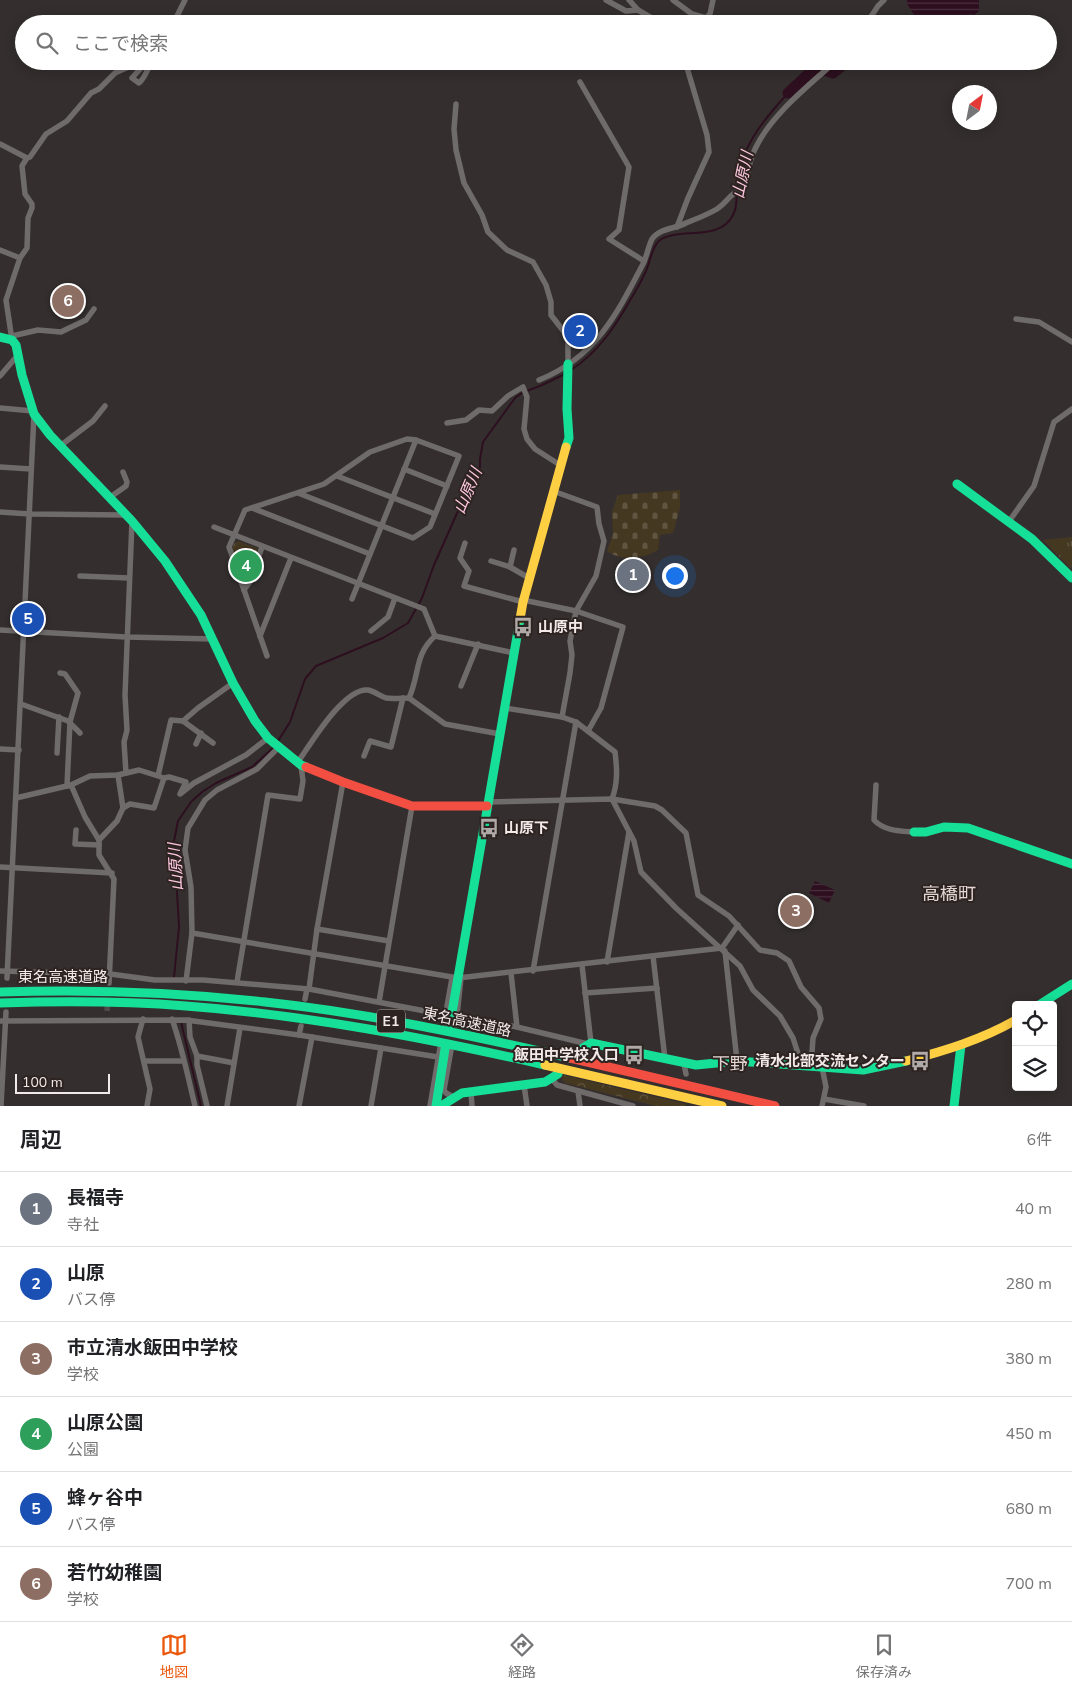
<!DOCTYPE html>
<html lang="ja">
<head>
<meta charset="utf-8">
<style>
  body { margin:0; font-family:"Nunito Sans","Noto Sans JP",sans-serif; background:#f2f2f2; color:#202124 }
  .controls { position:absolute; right:15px; bottom:15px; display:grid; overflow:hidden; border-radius:5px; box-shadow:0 2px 12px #0003 }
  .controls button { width:45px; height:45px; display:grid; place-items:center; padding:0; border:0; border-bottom:1px solid #e0e0e0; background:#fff; color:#202124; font:25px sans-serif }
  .compass { position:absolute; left:952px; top:85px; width:45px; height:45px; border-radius:50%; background:#fff; box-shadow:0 2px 12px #0003; rotate:32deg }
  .scale { position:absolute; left:15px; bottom:12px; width:95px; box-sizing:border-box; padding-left:5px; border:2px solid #f1eae8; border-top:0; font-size:14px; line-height:18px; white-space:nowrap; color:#f1eae8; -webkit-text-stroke:4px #2d2421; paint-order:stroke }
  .you { position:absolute; left:674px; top:575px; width:18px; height:18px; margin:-12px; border:4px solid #fff; border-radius:50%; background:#1a73e8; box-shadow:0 0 0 8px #1a73e833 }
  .badge { display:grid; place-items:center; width:32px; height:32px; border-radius:50%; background:#ea580c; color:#fff; font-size:16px; font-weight:700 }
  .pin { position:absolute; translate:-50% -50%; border:2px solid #fff; box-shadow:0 1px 5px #0006 }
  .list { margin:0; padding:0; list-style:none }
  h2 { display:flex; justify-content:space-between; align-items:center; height:65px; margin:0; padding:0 20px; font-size:21px }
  h2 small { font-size:16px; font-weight:400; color:#757577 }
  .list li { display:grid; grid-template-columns:32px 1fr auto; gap:15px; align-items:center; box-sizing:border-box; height:75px; padding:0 20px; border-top:1px solid #e0e0e0 }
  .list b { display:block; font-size:19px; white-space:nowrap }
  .list p { margin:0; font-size:16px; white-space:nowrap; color:#757577 }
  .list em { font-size:16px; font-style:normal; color:#757577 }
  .icon { flex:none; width:28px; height:28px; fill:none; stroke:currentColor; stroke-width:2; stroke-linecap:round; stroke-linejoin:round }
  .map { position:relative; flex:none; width:1072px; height:1106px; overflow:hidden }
  .search { position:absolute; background:#fff; box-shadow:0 2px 12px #0003; left:15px; right:15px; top:15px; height:55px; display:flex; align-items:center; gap:12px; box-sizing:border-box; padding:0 18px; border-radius:28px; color:#757577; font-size:19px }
  .sheet { height:515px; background:#fff }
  nav { display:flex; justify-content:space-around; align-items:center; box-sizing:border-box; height:70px; border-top:1px solid #e0e0e0; background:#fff; font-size:14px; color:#757577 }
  nav a { display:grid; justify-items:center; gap:2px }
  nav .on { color:#ea580c }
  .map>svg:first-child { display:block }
  .forest { fill:url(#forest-crowns) }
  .cemetery { fill:url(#cemetery-stones) }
  .park { fill:url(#park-tufts) }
  .water { fill:url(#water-rules) }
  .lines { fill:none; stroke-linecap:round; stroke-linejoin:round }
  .stream { stroke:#2d0f1f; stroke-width:2 }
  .river { stroke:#2d0f1f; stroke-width:11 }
  .street-tunnel { stroke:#504b4a; stroke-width:5.5; stroke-dasharray:5.5 3; stroke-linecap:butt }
  .street { stroke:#6e6b6a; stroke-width:5.5 }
  .fast { stroke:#16e098; stroke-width:9 }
  .slow { stroke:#ffcf43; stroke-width:9 }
  .jam { stroke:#f24e42; stroke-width:9 }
  .labels { text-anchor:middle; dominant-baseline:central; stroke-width:4; stroke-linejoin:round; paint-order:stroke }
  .shield { fill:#2d2421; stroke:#b6afac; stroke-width:1 }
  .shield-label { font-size:14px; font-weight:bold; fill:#f1eae8 }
  .poi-label { font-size:15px; font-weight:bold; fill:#f1eae8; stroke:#2d2421; text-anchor:start }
  .street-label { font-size:15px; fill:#f1eae8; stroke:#2d2421 }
  .water-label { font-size:16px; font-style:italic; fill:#ffc8e1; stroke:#2d2421 }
  .quarter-label { font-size:18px; fill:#e2d5d2; stroke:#2d2421 }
</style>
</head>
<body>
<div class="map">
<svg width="1072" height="1106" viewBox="0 0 1072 1106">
  <defs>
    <pattern id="forest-crowns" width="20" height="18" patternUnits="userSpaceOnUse" patternTransform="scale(1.25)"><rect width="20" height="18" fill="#453821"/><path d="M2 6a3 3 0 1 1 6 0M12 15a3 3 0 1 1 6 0" fill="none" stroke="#605541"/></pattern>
    <pattern id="cemetery-stones" width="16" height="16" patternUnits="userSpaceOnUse" patternTransform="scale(1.25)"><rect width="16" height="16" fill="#453821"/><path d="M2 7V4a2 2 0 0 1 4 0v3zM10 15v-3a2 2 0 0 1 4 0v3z" fill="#605541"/></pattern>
    <pattern id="park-tufts" width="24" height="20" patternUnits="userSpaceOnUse" patternTransform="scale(1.25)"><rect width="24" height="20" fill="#453821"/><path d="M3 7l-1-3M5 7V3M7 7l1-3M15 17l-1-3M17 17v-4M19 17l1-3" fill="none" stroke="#605541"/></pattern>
    <pattern id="water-rules" width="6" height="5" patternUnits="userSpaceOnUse" patternTransform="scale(1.25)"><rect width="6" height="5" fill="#2d0f1f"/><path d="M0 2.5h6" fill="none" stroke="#4c3240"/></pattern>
  </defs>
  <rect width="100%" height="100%" fill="#342f2e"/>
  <path class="forest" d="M563 1075 686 1104V1106H656L565 1083 562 1080Z"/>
  <path class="cemetery" d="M680 490V508L673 533 660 535 658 550C642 559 623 562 607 551L613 534 612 512 618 495Z"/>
  <g class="park">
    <path d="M1072 537V566L1070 568 1043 540Z"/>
    <path d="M238 541 257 548 258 552 247 580H244L232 548 234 544Z"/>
  </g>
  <g class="water">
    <path d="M979 0V11L974 15 970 14 959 24H920L907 4V0Z"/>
    <path d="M815 881 835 890 829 903 809 893Z"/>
  </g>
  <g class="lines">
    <g class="stream">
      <path d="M571 370C599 352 616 325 632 297 637 289 642 280 646 271 650 262 652 246 660 240 679 227 720 242 733 215 738 206 736 198 737 189 738 182 740 174 741 166 747 139 769 114 788 93"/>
      <path d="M278 741 290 722 305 679 316 666 383 638 408 623 422 598 434 565 458 511 480 467V459L483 442 515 398 522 393 542 385 565 374"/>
      <path d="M174 977 179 927 174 841 178 821 191 802 202 792 216 783 252 767 274 747"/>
      <path d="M181 1022 201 1106"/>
    </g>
    <path class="river" d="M788 93 816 67 833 73 848 61"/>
    <path class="street-tunnel" d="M107 1011 108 1000"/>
    <g class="street">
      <path d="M606 0 626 11 638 10"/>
      <path d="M629 0 638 10 662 24"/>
      <path d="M673 0 692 14 706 18 710 14 713 0"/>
      <path d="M173 24 185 0"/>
      <path d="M866 24 878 6 884 0"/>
      <path d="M580 82 629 167 619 230 609 239 644 261"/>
      <path d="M456 104 454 129 456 150 464 183 482 215 488 232 507 250 533 262 546 285 551 302V315L568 337V364"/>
      <path d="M0 144 27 158"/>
      <path d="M677 227 688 198 709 152 707 135 685 61"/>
      <path d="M0 250 20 258"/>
      <path d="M1016 319 1039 322 1072 342"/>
      <path d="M12 336 38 330 61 332 65 330 86 320 94 309"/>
      <path d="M12 340 6 300 20 258 27 248 28 218 32 208V204L25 194 22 166 27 158 30 157 46 134 67 121 91 93 99 89 115 73 135 64 138 65 140 69 132 78 139 83C146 77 147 68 153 61"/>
      <path d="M0 376 17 356"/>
      <path d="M539 380C595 358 617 314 643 264 647 256 648 247 652 239 660 228 675 229 686 223 696 219 707 215 717 209 729 201 728 194 744 189 747 176 749 161 755 149 771 115 808 86 836 61"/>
      <path d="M0 408 33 411"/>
      <path d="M447 423 466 420 479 410 492 411 508 396 523 387 527 397 524 429 527 439 535 449 560 465"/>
      <path d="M60 446 93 421 105 406"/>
      <path d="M0 467 31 469"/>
      <path d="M404 469 447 486"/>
      <path d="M337 476 435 514"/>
      <path d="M553 491 597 507 599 524 604 541 596 576 576 611 570 641 572 655 570 673 562 717"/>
      <path d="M109 498 126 486 127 482 123 472"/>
      <path d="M252 508 370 554"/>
      <path d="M0 512 30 514 125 515"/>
      <path d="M1010 520 1034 486 1054 422 1072 409"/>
      <path d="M214 527 424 609 435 636 514 653"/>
      <path d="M465 543 460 558 469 571 464 586 523 602"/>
      <path d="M514 550 510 567 529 578"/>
      <path d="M491 561 510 567"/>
      <path d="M80 576 129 578"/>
      <path d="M244 590 249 583 262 547"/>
      <path d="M352 599 416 440"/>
      <path d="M523 600 576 611 623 627 601 708 588 731"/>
      <path d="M0 630 126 637 213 639"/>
      <path d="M371 631 388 617 395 598"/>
      <path d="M260 636 291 558"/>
      <path d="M267 656 229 547 245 510 324 484 370 452 407 439 416 440 459 456 430 527 413 538 298 493"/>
      <path d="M60 673 65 674 78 693 70 722 67 786"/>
      <path d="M461 686 478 644"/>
      <path d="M409 698 445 724 500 734"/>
      <path d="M21 704 68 721 80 733"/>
      <path d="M505 708 562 717 576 722 615 752C617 768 618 783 612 799L634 841 641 872 676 908 740 966 753 990 780 1016 793 1038 802 1066"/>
      <path d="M183 721 213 743"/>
      <path d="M196 744 201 733"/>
      <path d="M0 749 19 750"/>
      <path d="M57 753 59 717"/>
      <path d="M364 756 370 741 391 747 403 698"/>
      <path d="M298 762C310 745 344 687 368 690 374 691 380 696 386 698 393 699 402 698 409 698 420 674 414 655 435 636"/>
      <path d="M126 773 124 742 127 730 125 695 132 521"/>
      <path d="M164 778 169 777 186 782 180 794 194 783 246 755 268 738"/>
      <path d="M71 785 85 817 99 840"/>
      <path d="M876 785 874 820C884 831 900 831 914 832"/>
      <path d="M16 798 71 785 90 776 118 775 139 770 158 776 171 720 183 721 198 708 233 683"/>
      <path d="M488 802 612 799 655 806 662 810 686 833 698 895 729 916 760 950 777 953 789 961 801 987 819 1008 821 1019 813 1038 811 1067"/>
      <path d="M123 808 130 804 154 808 164 778 161 777"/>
      <path d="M76 830 75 844 99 845"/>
      <path d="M0 867 112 873"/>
      <path d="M317 929 389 941"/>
      <path d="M192 933 458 978 722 948 738 925"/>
      <path d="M725 951 737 1061"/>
      <path d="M653 956 665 1059"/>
      <path d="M607 962 629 832"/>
      <path d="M582 965 591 1043"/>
      <path d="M0 971 110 974 155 980H203L309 989 446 1015"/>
      <path d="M533 971 576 722"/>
      <path d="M511 973 517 1027"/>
      <path d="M7 978 34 414"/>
      <path d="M186 981 192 933 191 887 185 850 188 828 205 800 217 790 257 769 279 747"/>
      <path d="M237 982 268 795 300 799 303 781 301 765"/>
      <path d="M109 983 114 879 99 855V840L117 821 123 808 118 775"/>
      <path d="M309 989 317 929 343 782"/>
      <path d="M585 993 657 988"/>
      <path d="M305 999 307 989"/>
      <path d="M379 1002 412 806"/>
      <path d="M458 1016 517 1027 588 1044"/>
      <path d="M143 1019 138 1037 150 1089 147 1106"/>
      <path d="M172 1019C182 1047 188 1077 195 1106"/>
      <path d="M189 1020 190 1037 197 1056V1065L207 1106"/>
      <path d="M0 1021 186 1020 299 1035 438 1057"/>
      <path d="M444 1023 452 978"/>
      <path d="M456 1025 461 978"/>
      <path d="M299 1035 301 1026"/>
      <path d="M451 1050 444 1090 446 1093 453 1097"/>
      <path d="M197 1056 234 1063"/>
      <path d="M144 1061H183"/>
      <path d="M684 1064 686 1074"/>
      <path d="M822 1067 826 1087 822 1106"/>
      <path d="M552 1079 557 1085 633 1106"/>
      <path d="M524 1085 527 1106"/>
      <path d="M578 1091 580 1106"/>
      <path d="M471 1092 472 1106"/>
      <path d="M824 1099 864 1106"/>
      <path d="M1 1106 6 1012"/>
      <path d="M227 1106 240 1028"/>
      <path d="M299 1106 312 1037"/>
      <path d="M371 1106 381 1048"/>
      <path d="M430 1106 440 1048"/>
    </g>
    <g class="fast">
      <path d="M0 337 12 340 16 345 22 375 34 414 50 435 132 521 165 561 201 615 233 683 255 721 268 738 301 765 306 767"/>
      <path d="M566 447 569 438 567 409 568 364"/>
      <path d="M957 484 1032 539 1072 578"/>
      <path d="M914 832H926L944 827 968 828 1072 864"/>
      <path d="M0 992C89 989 177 992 265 1002 367 1013 469 1035 570 1058"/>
      <path d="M0 1003C62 1001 124 1001 186 1006 307 1015 427 1038 545 1065"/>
      <path d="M1039 1005 1072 984"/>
      <path d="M450 1024 520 619"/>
      <path d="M578 1051 591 1043 696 1065 737 1061 863 1070 906 1061"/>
      <path d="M436 1106 445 1049"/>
      <path d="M441 1106 462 1093 545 1082 558 1074"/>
      <path d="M954 1106 961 1045"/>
    </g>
    <g class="slow">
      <path d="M520 619 523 602 566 447"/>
      <path d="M906 1061C944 1051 981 1040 1016 1020"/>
      <path d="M545 1065 722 1106"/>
    </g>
    <g class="jam">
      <path d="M306 767 343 782 412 806H487"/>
      <path d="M570 1058 775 1106"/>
    </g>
  </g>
  <defs>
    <symbol id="bus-bare" viewBox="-9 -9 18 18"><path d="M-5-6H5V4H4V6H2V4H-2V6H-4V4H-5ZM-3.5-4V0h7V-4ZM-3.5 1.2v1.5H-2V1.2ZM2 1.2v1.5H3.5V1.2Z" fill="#afa9a7" stroke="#2d2421" stroke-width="2.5" paint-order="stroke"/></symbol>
  </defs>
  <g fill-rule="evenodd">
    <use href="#bus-bare" x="509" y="613" width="28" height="28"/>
    <use href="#bus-bare" x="475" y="814" width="28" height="28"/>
    <use href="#bus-bare" x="620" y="1041" width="28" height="28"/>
    <use href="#bus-bare" x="906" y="1047" width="28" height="28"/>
  </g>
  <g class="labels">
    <rect class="shield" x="377" y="1009.5" width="28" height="23" rx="4"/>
    <g class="shield-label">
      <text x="391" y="1021">E1</text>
    </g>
    <g class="poi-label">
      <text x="538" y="627">山原中</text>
      <text x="504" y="828">山原下</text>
      <text x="619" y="1055" text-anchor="end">飯田中学校入口</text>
      <text x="905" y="1061" text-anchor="end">清水北部交流センター</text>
    </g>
    <g class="street-label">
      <text x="63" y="977">東名高速道路</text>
      <text transform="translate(467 1022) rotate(12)">東名高速道路</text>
    </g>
    <g class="water-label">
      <text transform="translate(743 175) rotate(-78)">山原川</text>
      <text transform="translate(468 491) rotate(-67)">山原川</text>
      <text transform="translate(176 867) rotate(-93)">山原川</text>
    </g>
    <g class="quarter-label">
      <text x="949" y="894">高橋町</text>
      <text x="730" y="1064">下野</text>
    </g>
  </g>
</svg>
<div class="controls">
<button><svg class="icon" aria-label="locate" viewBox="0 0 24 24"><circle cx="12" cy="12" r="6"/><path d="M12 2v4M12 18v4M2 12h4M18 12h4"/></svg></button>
<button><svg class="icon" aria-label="layers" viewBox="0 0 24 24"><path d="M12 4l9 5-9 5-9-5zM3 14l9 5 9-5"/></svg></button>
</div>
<svg class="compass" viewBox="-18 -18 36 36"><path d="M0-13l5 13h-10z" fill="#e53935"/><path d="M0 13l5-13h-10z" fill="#757577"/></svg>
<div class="scale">100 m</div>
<div class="you"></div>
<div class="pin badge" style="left:633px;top:575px;background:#6b7280">1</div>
<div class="pin badge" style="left:580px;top:331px;background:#1a4fb4">2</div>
<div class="pin badge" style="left:796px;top:911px;background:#8d6e63">3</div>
<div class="pin badge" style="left:246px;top:566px;background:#2e9e5b">4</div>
<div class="pin badge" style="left:28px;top:619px;background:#1a4fb4">5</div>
<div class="pin badge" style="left:68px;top:301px;background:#8d6e63">6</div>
<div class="search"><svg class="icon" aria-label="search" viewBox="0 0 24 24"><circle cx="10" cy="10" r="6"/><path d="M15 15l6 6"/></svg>ここで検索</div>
</div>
<section class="sheet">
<h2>周辺<small>6件</small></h2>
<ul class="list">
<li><span class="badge" style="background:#6b7280">1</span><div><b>長福寺</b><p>寺社</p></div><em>40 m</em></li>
<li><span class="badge" style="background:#1a4fb4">2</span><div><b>山原</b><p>バス停</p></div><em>280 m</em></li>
<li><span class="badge" style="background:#8d6e63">3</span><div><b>市立清水飯田中学校</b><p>学校</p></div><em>380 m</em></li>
<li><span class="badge" style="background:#2e9e5b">4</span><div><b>山原公園</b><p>公園</p></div><em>450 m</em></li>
<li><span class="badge" style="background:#1a4fb4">5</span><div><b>蜂ヶ谷中</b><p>バス停</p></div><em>680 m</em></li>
<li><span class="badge" style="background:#8d6e63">6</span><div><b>若竹幼稚園</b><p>学校</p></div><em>700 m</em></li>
</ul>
</section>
<nav>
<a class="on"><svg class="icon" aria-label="map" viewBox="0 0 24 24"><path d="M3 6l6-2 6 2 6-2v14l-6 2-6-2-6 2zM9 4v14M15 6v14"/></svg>地図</a>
<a><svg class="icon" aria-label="directions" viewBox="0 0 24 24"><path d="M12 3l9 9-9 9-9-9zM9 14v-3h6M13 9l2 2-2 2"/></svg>経路</a>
<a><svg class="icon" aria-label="saved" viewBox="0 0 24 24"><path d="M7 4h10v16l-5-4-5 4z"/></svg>保存済み</a>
</nav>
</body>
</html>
